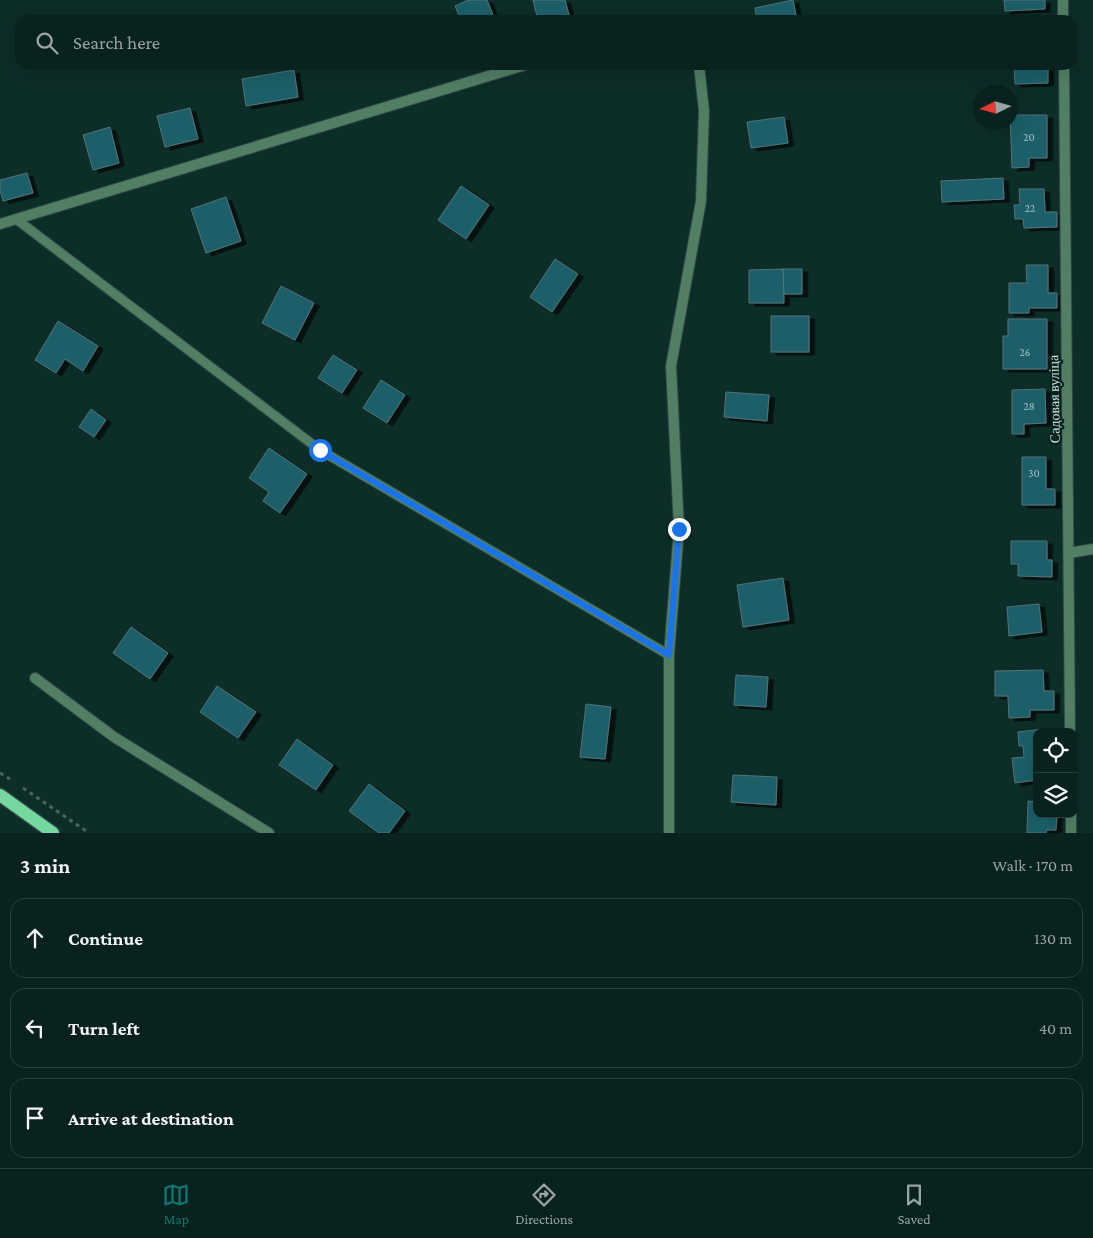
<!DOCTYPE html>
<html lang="en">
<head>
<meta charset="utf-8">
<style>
  body { margin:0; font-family:"Crimson Pro",serif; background:#132a28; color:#f1f3f6 }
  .controls { position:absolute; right:15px; bottom:15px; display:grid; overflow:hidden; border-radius:10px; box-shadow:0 5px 20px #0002 }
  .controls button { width:45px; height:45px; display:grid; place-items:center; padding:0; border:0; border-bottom:1px solid #2a3f3d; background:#0a221f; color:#f1f3f6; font:25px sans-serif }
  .compass { position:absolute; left:973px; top:85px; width:45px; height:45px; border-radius:50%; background:#0a221f; box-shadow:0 5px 20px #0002; rotate:265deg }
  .stop { position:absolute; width:15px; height:15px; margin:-11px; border:4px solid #1a73e8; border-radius:50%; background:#fff }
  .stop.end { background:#1a73e8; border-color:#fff; box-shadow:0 1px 5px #0008 }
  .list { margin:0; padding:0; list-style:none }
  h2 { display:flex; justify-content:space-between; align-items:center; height:65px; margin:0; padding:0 20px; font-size:21px }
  h2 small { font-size:16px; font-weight:400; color:#99a4a4 }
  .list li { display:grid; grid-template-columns:32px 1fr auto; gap:15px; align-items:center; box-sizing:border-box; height:80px; margin:0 10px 10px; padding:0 10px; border:1px solid #2a3f3d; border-radius:15px }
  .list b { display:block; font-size:19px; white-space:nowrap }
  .list em { font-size:16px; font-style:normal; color:#99a4a4 }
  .icon { flex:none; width:28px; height:28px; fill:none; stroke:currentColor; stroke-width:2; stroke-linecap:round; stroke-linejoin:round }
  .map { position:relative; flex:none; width:1093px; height:833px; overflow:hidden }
  .search { position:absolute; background:#0a221f; box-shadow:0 5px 20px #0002; left:15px; right:15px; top:15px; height:55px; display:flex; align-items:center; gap:12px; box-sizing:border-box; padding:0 18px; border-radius:15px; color:#99a4a4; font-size:19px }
  .sheet { height:335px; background:#0a221f }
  nav { display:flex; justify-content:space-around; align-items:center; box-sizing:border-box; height:70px; border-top:1px solid #2a3f3d; background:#0a221f; font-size:14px; color:#99a4a4 }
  nav a { display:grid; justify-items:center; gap:2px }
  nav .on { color:#0f766e }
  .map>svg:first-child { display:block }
  .building { fill:#1d5e69; stroke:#54737a; filter:url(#shadow) }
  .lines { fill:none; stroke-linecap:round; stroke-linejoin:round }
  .lane-casing { stroke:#2c4a46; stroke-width:11 }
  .street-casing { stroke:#2c4a46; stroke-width:12 }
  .primary-casing { stroke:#2c4a46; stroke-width:15 }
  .path { stroke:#486461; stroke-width:3; stroke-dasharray:4 4; stroke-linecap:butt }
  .lane { stroke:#527e64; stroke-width:9 }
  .street { stroke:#527e64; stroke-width:10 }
  .primary { stroke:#76d7a1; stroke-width:12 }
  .route { stroke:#1a73e8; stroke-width:6 }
  .labels { text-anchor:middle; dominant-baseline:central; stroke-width:4.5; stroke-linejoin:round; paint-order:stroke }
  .number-label { font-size:11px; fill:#a4c1c2 }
  .street-label { font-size:14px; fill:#d1e2e0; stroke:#03231f }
</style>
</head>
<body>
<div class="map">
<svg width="1093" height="833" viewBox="0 0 1093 833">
  <defs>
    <filter id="shadow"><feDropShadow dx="5.5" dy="3" stdDeviation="0" flood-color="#0009"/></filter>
  </defs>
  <rect width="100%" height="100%" fill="#0d2d29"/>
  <g class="building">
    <path d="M468 0H487L495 20H461L455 6Z"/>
    <path d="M533 0H565L569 15 550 20H538Z"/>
    <path d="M793 0 797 20H757L755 8Z"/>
    <path d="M1004 0H1045V9L1005 11Z"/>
    <path d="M1014 65H1048V83L1015 84Z"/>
    <path d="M294 70 298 97 246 106 242 79Z"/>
    <path d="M190 108 198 139 165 147 157 116Z"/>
    <path d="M1010 115H1047V158H1029V167L1012 168Z"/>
    <path d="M784 117 788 143 751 148 747 122Z"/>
    <path d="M110 127 119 163 93 170 83 135Z"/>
    <path d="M27 173 33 193 3 201 0 190V180Z"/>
    <path d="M1003 178 1004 199 942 202 941 181Z"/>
    <path d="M461 186 489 205 466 239 438 220Z"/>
    <path d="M1019 189H1044L1045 212H1057V227L1024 228 1023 219H1015L1014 205H1020Z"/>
    <path d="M226 197 241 241 206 253 191 209Z"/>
    <path d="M555 259 578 274 552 312 530 297Z"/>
    <path d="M1026 265H1048V293H1057V308H1029V313H1009V283H1027Z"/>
    <path d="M783 269H802V294H784Z"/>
    <path d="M783 269 784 303H749V270Z"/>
    <path d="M281 286 314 303 295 340 262 323Z"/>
    <rect x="771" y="316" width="38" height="36"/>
    <path d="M1008 319H1047V369H1003V336H1008Z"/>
    <path d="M58 321 98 346 83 371 65 359 56 373 35 360Z"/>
    <path d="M333 355 357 370 342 393 318 378Z"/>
    <path d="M381 380 405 395 387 423 363 408Z"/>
    <path d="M1045 389 1046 423 1024 424V434H1012V390Z"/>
    <path d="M726 392 769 395 767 421 724 417Z"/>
    <path d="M91 409 106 420 94 437 79 427Z"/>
    <path d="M269 448 307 474 280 513 263 501 269 492 249 478Z"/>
    <path d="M1022 457H1046V489H1055V505H1022Z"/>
    <path d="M1011 541H1047V560H1052V577L1018 576V564H1011Z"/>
    <path d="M783 578 789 620 743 627 737 585Z"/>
    <path d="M1039 604 1042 632 1009 636 1007 607Z"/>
    <path d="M131 627 168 653 150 679 113 653Z"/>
    <path d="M1043 670 1044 691H1054V710H1030V717L1009 718 1008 696H995V671Z"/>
    <path d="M736 675 768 677 766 707 734 705Z"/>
    <path d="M217 686 256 712 238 738 200 712Z"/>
    <path d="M586 704 611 707 605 759 580 757Z"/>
    <path d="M1043 729V732H1037V780L1015 783 1012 758 1024 757 1023 746H1019L1018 732Z"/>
    <path d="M297 739 333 765 316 790 279 765Z"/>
    <path d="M733 775 777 777 776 805 731 802Z"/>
    <path d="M369 784 405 811 389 833H379L349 811Z"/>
    <path d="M1028 801 1037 802V814L1057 815 1056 830H1047L1046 833H1027Z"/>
  </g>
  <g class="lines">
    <defs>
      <path id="lane" d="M16 219 320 450 669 655"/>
      <g id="street">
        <path d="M1063 0V20"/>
        <path d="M1064 65 1070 732"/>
        <path d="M0 224 525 65"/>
        <path d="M1069 553 1093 549"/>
        <path d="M35 678 114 737 269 833"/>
        <path d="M1071 814V833"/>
        <path d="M669 833V655L679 529 671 366 701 201 704 111 699 65"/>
      </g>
      <path id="primary" d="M0 795 53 833"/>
    </defs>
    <use href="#lane" class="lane-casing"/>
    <use href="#street" class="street-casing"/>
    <use href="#primary" class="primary-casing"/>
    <g class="path">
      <path d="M0 773 10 779"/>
      <path d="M23 788 89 833"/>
    </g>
    <use href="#lane" class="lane"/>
    <use href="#street" class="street"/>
    <use href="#primary" class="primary"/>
  </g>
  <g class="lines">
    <path class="route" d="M320 450 669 655 679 529"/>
  </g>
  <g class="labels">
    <g class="number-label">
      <text x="1029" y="137">20</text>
      <text x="1030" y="208">22</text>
      <text x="1025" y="352">26</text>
      <text x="1029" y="406">28</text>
      <text x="1034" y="473">30</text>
    </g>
    <g class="street-label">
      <text transform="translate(1054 399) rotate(-91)">Садовая вуліца</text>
    </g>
  </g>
</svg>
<div class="controls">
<button><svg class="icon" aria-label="locate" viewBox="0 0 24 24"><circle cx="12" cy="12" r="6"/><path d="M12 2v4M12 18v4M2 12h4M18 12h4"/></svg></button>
<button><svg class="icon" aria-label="layers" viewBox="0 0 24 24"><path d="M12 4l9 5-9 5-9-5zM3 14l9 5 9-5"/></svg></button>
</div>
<svg class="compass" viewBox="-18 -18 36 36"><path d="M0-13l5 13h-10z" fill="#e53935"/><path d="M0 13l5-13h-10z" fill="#99a4a4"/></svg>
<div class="stop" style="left:320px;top:450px"></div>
<div class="stop end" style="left:679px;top:529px"></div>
<div class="search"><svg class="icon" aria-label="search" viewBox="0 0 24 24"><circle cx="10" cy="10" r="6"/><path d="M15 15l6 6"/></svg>Search here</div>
</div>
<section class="sheet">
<h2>3 min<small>Walk · 170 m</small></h2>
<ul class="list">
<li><svg class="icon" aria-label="ahead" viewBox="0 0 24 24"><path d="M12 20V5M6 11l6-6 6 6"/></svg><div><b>Continue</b></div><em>130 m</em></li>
<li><svg class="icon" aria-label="left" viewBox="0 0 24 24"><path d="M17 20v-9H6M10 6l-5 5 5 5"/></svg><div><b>Turn left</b></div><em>40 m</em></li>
<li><svg class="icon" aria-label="arrive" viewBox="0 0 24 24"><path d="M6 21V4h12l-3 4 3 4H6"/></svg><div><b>Arrive at destination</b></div></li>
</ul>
</section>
<nav>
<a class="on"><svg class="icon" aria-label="map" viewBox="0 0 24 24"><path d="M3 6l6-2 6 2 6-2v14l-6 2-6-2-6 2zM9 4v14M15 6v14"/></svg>Map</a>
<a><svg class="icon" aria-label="directions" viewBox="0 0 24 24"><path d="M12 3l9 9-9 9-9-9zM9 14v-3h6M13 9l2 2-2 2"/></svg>Directions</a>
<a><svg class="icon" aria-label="saved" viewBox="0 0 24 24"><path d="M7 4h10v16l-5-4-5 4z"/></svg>Saved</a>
</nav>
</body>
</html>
